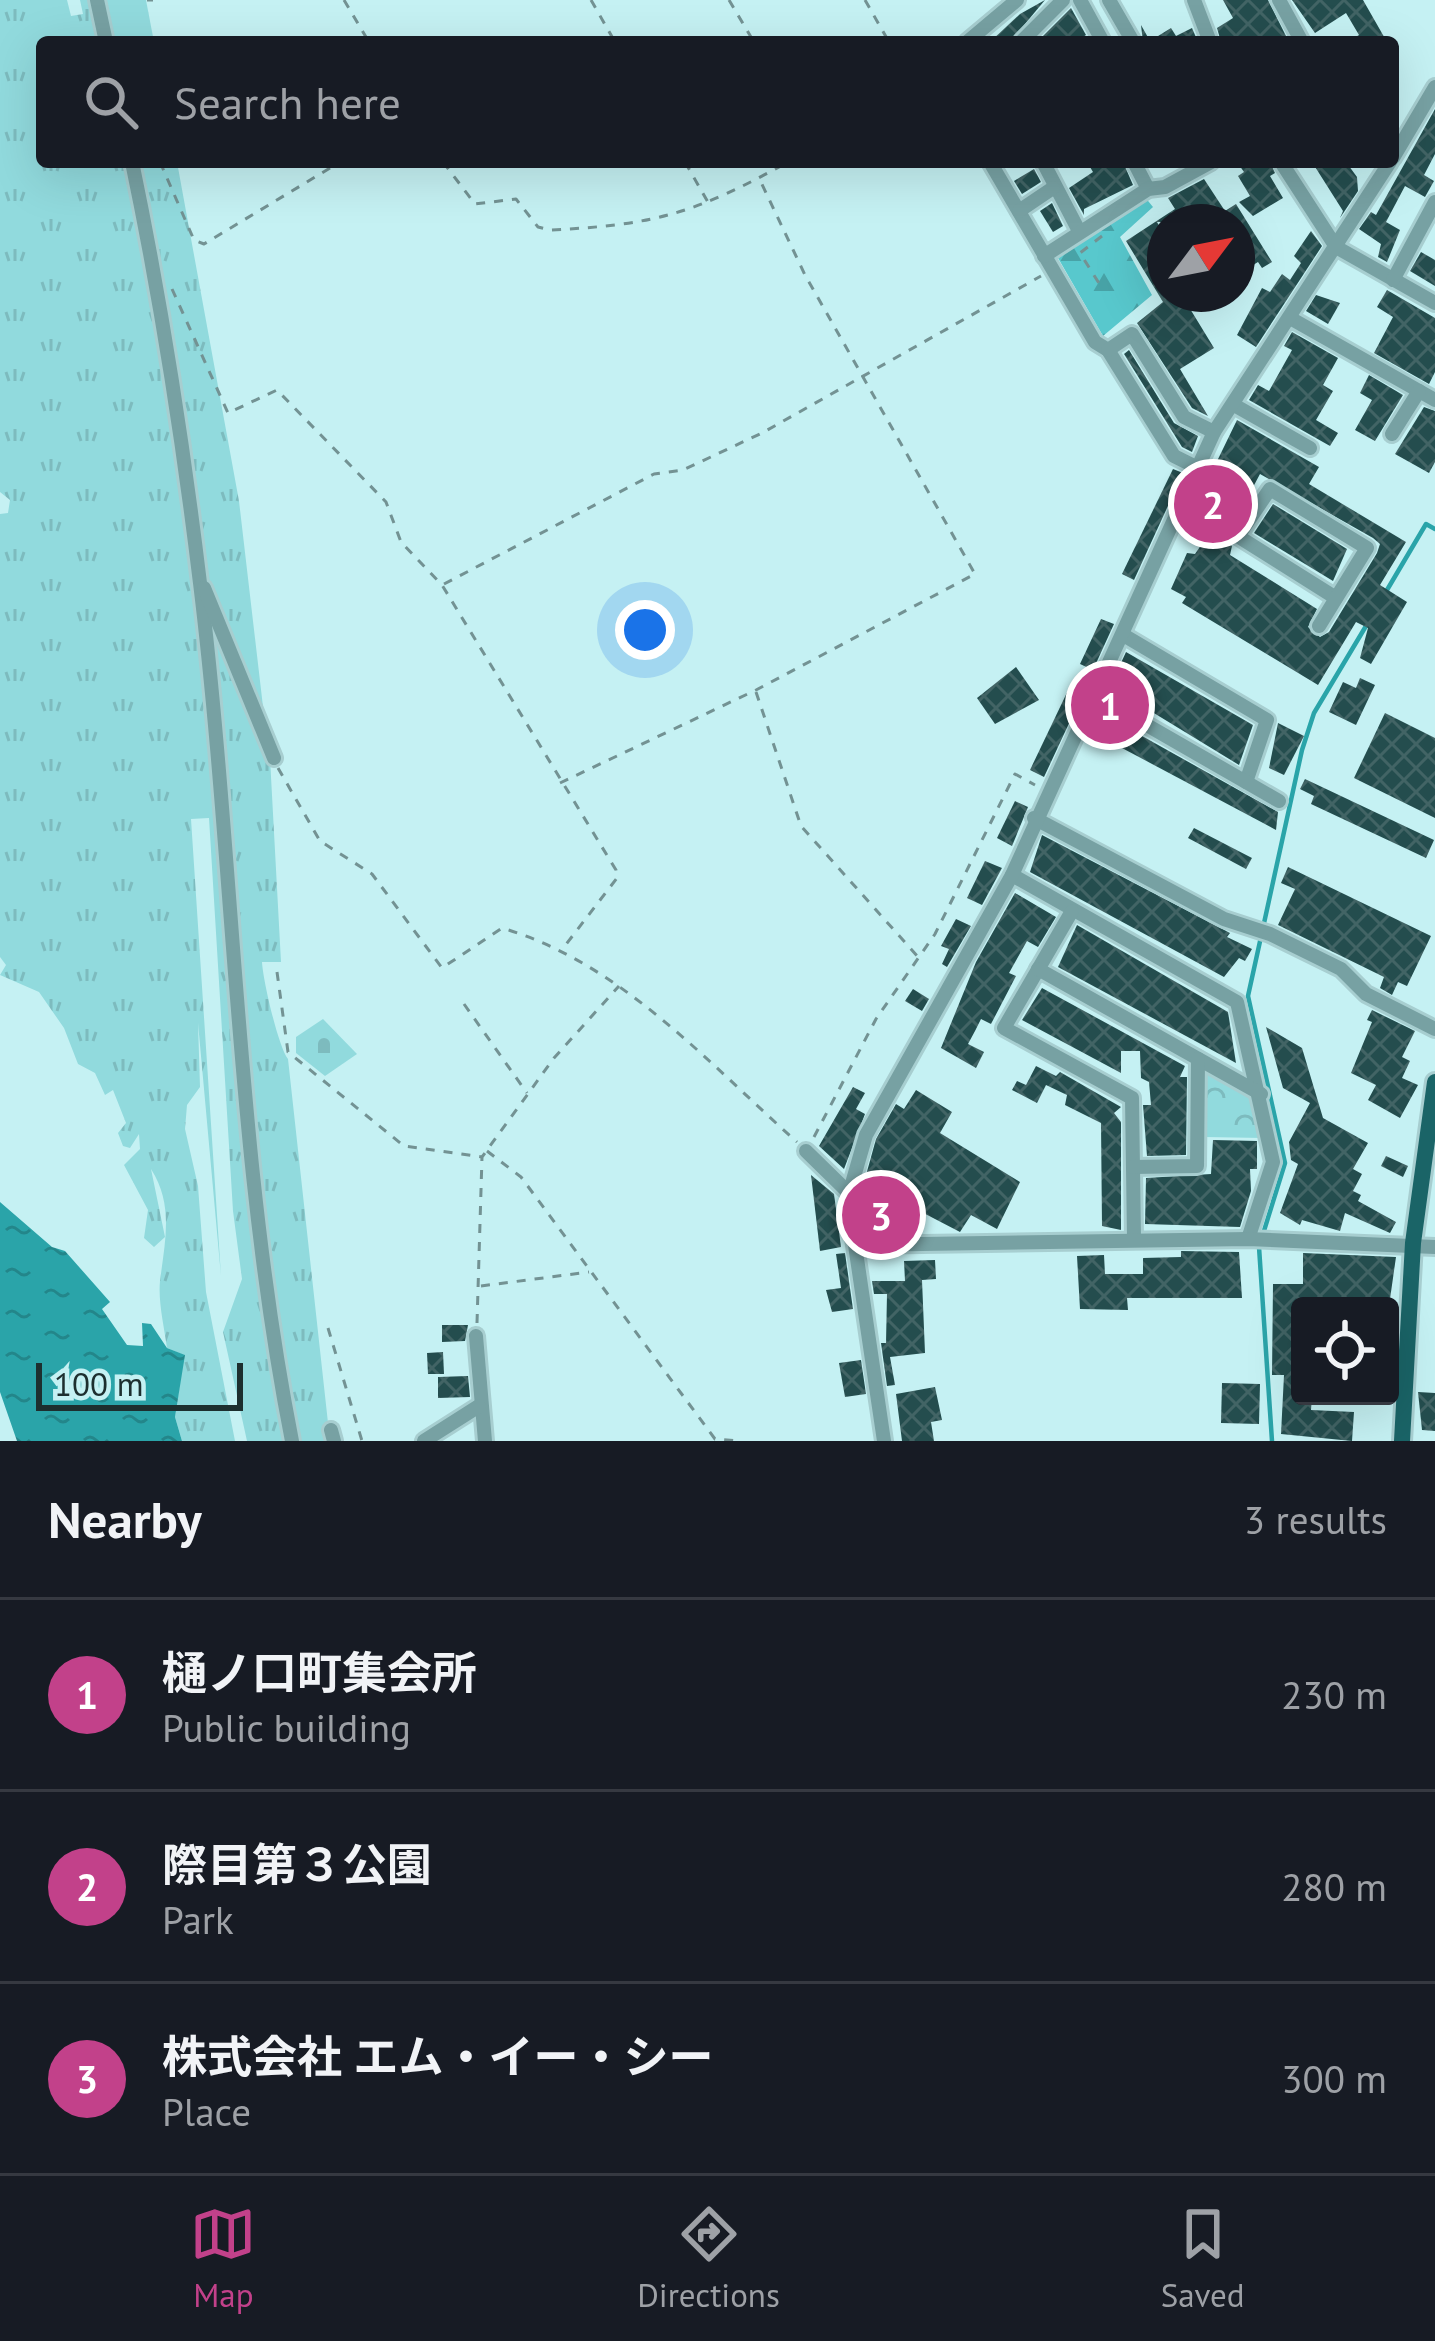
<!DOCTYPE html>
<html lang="en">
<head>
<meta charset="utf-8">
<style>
  body { margin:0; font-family:"PT Sans","Noto Sans JP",sans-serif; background:#242831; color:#f1f3f6 }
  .controls { position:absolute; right:36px; bottom:36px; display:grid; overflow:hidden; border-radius:12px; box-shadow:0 12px 48px #0002 }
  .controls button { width:108px; height:108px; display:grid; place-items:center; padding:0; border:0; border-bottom:3px solid #363941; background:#171b24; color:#f1f3f6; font:60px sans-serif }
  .compass { position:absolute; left:1147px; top:204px; width:108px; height:108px; border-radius:50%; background:#171b24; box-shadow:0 12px 48px #0002; rotate:58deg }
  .scale { position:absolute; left:36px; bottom:30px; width:207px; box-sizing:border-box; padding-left:12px; border:6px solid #1d2f2f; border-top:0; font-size:33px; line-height:42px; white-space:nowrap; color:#1d2f2f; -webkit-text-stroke:9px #c5f1f3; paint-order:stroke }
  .you { position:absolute; left:645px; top:630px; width:42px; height:42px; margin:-30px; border:9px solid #fff; border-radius:50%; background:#1a73e8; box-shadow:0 0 0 18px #1a73e833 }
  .badge { display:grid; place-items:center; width:78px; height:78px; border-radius:50%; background:#c2418a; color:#fff; font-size:39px; font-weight:700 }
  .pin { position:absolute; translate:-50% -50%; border:6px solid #fff; box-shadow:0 3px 12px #0006 }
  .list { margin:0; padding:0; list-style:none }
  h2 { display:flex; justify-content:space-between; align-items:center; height:156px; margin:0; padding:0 48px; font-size:51px }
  h2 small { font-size:39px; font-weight:400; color:#9ea1a6 }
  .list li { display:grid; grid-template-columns:78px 1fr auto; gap:36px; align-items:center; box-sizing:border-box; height:192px; padding:0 48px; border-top:3px solid #363941 }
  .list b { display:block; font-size:45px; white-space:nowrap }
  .list p { margin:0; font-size:39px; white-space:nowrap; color:#9ea1a6 }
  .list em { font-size:39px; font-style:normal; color:#9ea1a6 }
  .icon { flex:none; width:66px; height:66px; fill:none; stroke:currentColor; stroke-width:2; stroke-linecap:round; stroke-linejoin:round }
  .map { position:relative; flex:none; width:1435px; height:1441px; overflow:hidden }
  .search { position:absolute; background:#171b24; box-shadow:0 12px 48px #0002; left:36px; right:36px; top:36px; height:132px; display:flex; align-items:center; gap:30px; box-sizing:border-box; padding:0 42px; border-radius:12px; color:#9ea1a6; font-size:45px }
  .sheet { height:732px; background:#171b24 }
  nav { display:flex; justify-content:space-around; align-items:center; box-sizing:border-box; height:168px; border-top:3px solid #363941; background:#171b24; font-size:33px; color:#9ea1a6 }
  nav a { display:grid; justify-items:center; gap:6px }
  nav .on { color:#c2418a }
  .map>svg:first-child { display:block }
  .grass { fill:url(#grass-tufts) }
  .forest { fill:url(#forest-firs) }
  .cemetery { fill:url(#cemetery-stones) }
  .park { fill:url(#park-crowns) }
  .water { fill:url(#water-ripples) }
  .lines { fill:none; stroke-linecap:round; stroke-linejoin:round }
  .stream { stroke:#2aa4a9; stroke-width:4.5 }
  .building { fill:url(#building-cross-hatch) }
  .minor-casing { stroke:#a7ced0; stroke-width:20 }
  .major-casing { stroke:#a7ced0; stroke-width:22 }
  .path { stroke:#739293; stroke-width:3; stroke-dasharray:9 9; stroke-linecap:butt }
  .minor { stroke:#77a1a3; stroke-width:14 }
  .major { stroke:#1a6467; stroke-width:16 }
</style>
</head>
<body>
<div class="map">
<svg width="1435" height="1441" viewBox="0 0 1435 1441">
  <defs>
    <pattern id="grass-tufts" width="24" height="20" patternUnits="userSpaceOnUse" patternTransform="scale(3)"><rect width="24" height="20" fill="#91dadd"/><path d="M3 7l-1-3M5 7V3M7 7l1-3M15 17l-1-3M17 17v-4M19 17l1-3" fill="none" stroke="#7dbbbe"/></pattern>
    <pattern id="forest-firs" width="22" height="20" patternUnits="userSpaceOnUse" patternTransform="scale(3)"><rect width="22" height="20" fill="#58c8cd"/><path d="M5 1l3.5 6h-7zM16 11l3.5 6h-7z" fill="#48a3a7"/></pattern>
    <pattern id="cemetery-stones" width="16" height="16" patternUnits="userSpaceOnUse" patternTransform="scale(3)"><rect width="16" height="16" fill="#91dadd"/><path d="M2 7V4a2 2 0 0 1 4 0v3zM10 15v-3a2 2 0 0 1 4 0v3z" fill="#7dbbbe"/></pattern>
    <pattern id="park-crowns" width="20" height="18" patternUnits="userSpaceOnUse" patternTransform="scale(3)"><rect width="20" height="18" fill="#91dadd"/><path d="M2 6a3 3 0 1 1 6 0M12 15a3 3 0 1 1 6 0" fill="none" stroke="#7dbbbe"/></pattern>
    <pattern id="water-ripples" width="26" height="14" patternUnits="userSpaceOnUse" patternTransform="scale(3)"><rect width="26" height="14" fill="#2aa4a9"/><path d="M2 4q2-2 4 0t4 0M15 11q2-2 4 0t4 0" fill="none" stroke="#23868a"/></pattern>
    <pattern id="building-cross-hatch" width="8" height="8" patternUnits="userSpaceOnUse" patternTransform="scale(3)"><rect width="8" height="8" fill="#244d4e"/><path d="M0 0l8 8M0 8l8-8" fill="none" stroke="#426465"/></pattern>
  </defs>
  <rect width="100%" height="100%" fill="#c5f1f3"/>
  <g class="grass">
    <path d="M0 0H67L71 16 83 14 80 0H91L100 42H42V162H127C162 353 194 543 213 737 235 972 232 1210 289 1441H247L223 1332 242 1279 233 1211 209 818 191 819 221 1276 198 1023 200 1087 187 1105 185 1129 198 1186 206 1292 235 1441H182L175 1417 184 1355 167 1348C164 1326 158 1302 160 1281 165 1241 174 1205 151 1169L165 1237 154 1247 144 1238 148 1210 124 1165 140 1149 139 1134 130 1148 123 1146 118 1133 126 1123 113 1090 105 1095 95 1073 78 1064 64 1028 39 992 0 975 6 965 0 957V514L8 513 10 500 0 492Z"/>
    <path d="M106 0H146L154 42H115Z"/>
    <path d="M139 162H177L239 501 267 741 212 583 205 579 186 427Z"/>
    <path d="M209 596 270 758 281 962H262C263 980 278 1046 288 1059L330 1441H297L274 1329Z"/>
  </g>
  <path class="forest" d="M1144 196 1153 207 1120 237 1152 295 1103 336 1054 251Z"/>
  <path class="cemetery" d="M323 1019 357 1054 325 1076 296 1053V1037Z"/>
  <path class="park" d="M1203 1066 1252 1095 1263 1138 1204 1137Z"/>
  <path class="water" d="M0 1202 52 1247 65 1251 110 1302 102 1309 127 1345 143 1346 142 1323 151 1324 167 1348 185 1355 175 1417 182 1441H17L0 1392Z"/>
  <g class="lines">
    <g class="stream">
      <path d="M1387 590 1426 524 1435 529"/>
      <path d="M1272 1441 1259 1247 1285 1163 1248 996 1302 750 1314 713 1366 626"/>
    </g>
  </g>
  <g class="building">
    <path d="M1045 0 1010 42H990L1020 14Z"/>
    <path d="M1223 0H1268L1289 42H1221L1217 28 1233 18Z"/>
    <path d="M1292 0H1363L1387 42H1347L1359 35 1346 13 1315 33Z"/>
    <path d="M1071 8 1086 35 1075 42H1037Z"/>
    <path d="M1141 25 1150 41 1171 28 1176 36 1192 28 1198 42H1143Z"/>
    <path d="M1435 109V154L1424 175 1434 181 1425 197 1405 186 1386 222 1400 230 1387 262 1378 257 1381 244 1359 229 1371 212 1376 215Z"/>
    <path d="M1087 162H1123L1133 185 1084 209V215L1069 188 1093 172Z"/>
    <path d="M1237 162H1253L1256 168 1270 162 1275 173 1270 176 1283 198 1253 216 1239 202 1250 196 1238 176 1244 172Z"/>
    <path d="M1312 162H1346L1357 177 1358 191 1340 218 1343 211Z"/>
    <path d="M1034 169 1041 182 1022 194 1014 181Z"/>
    <path d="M1204 179 1225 211 1236 204 1272 262 1262 268 1258 262 1237 275V222H1157L1165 235V294H1181L1214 348 1180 369 1208 416 1192 408 1137 323 1163 302 1126 241 1175 209 1168 198Z"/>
    <path d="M1052 203 1063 226 1053 232 1040 211Z"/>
    <path d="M1311 231 1322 246 1256 347 1237 335 1262 288 1270 292 1282 274 1290 280 1301 263 1294 256Z"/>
    <path d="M1421 252 1435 260V286L1410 271Z"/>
    <path d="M1387 290 1435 318V372L1429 384 1374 353 1393 317 1377 307Z"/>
    <path d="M1316 295 1340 303 1328 324 1306 311Z"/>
    <path d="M1292 332 1338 358 1323 385 1333 391 1316 420 1338 433 1330 446 1249 400 1258 385 1269 391 1292 350 1284 346Z"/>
    <path d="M1129 350 1174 423 1198 436 1192 452 1182 447 1124 354Z"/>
    <path d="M1369 375 1403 395 1375 441 1355 430 1372 400 1360 393Z"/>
    <path d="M1424 407 1435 411V462L1429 473 1395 454Z"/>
    <path d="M1237 420 1319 467 1309 484 1406 542 1380 585 1407 602 1371 664 1360 658 1368 628 1356 622 1318 685 1182 603 1186 597 1171 589 1187 553 1195 554 1210 532 1232 546 1230 555 1317 609 1308 627 1320 637 1329 632 1377 553 1380 544 1373 538 1260 474 1236 519 1221 513 1229 502 1204 488Z"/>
    <path d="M1173 469 1183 473 1134 580 1122 574Z"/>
    <path d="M1273 504 1347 549 1333 581 1254 533Z"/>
    <path d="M1101 619 1114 624 1093 670 1080 664Z"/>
    <path d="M1126 652 1253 725 1239 765 1144 707 1136 689 1115 676Z"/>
    <path d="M1016 667 1039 700 995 724 977 698Z"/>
    <path d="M1360 678 1375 685 1356 725 1329 712 1343 682 1356 688Z"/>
    <path d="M1073 680 1086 687 1044 777 1030 770Z"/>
    <path d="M1385 713 1435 738V818L1354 778Z"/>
    <path d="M1117 722 1278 812 1276 830 1107 740Z"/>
    <path d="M1278 723 1304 736 1284 775 1269 768Z"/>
    <path d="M1305 779 1434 840 1426 858 1311 804 1314 796 1300 789Z"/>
    <path d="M1015 801 1028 807 1012 846 997 838Z"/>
    <path d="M1194 828 1252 858 1246 869 1188 838Z"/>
    <path d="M1042 835 1230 933 1227 937 1252 949 1245 961 1239 958 1224 977 1030 872Z"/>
    <path d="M985 861 1002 868 982 905 967 898Z"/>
    <path d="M1288 867 1431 936 1407 986 1398 982 1392 995 1380 988 1384 977 1278 925 1295 889 1281 883Z"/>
    <path d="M1015 893 1056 917 1038 947 1027 941 1009 973 1016 976 991 1024 981 1019 975 1031 968 1044 984 1052 976 1068 941 1048 976 962Z"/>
    <path d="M956 919 971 926 947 967 942 964 949 949 941 946Z"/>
    <path d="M1077 925 1228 1012 1236 1063 1058 967Z"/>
    <path d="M1042 988 1185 1066 1180 1077H1187L1186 1155 1147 1156 1143 1105H1151L1149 1082 1141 1078 1140 1051H1121V1073L1022 1020Z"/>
    <path d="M913 989 929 999 922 1011 905 1001Z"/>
    <path d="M1372 1010 1415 1031 1402 1057 1410 1061 1402 1078 1418 1085 1400 1118 1368 1100 1376 1085 1351 1073 1372 1022 1367 1020Z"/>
    <path d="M1266 1027 1302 1048 1323 1118 1368 1143 1353 1169 1362 1174 1353 1191 1361 1195 1358 1201 1396 1222 1390 1233 1345 1213 1340 1231 1302 1220 1300 1225 1280 1213 1298 1164 1291 1160 1289 1142 1310 1103 1283 1088Z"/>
    <path d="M1036 1066 1056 1076 1060 1072 1121 1107 1114 1113 1121 1122V1230L1102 1226 1101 1123 1065 1105 1067 1095 1046 1085 1037 1103 1012 1090 1017 1081 1026 1085Z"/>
    <path d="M853 1087 865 1093 856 1109 865 1114 844 1169 819 1146Z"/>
    <path d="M916 1090 952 1112 940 1133 1020 1182 997 1229 971 1215 960 1232 910 1206 897 1232 864 1229 863 1186 876 1139 896 1104 904 1109Z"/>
    <path d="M1213 1140 1257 1141V1169H1250L1251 1191 1240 1227 1145 1224 1146 1178 1211 1174Z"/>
    <path d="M1386 1156 1408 1166 1403 1177 1381 1166Z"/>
    <path d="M811 1175 834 1194 841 1247 820 1251Z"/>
    <path d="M1181 1251 1239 1252 1242 1298H1127L1128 1310 1080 1309 1077 1256 1104 1255 1105 1274H1143V1258L1181 1257Z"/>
    <path d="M845 1253 853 1309 832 1312 826 1290 841 1288 836 1254Z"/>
    <path d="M1303 1253 1396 1257 1389 1306H1300V1396H1312L1311 1410 1354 1412 1352 1441 1281 1434 1284 1375H1272L1273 1284H1303Z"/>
    <path d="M935 1260 936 1279 922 1280 925 1353 890 1357 895 1385 887 1386 881 1343H886L887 1294H874L872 1281H905L904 1261Z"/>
    <path d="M442 1325H468L465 1341 442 1342Z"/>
    <path d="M443 1352 444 1374H428L427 1353Z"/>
    <path d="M861 1360 866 1394 845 1397 839 1363Z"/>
    <path d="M468 1376 470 1397 438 1398V1377Z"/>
    <path d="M1222 1383 1260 1384 1259 1424 1221 1423Z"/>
    <path d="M935 1387 942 1420 931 1422 934 1441H902L896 1394Z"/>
    <path d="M1418 1392 1435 1393V1431L1422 1430Z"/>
  </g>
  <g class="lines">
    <defs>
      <g id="minor">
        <path d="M97 0 106 42"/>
        <path d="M1080 0 1103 42"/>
        <path d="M1109 0 1132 40 1128 42"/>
        <path d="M1194 0 1210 42"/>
        <path d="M1279 0 1302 42"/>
        <path d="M967 42 1017 0"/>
        <path d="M1021 42 1063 0"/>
        <path d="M1393 158 1435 87"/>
        <path d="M132 162C161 301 183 442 200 583 235 869 236 1158 292 1441"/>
        <path d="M990 162 1095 342 1108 350 1174 456 1196 467"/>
        <path d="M1043 162 1079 231"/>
        <path d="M1134 162 1148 189"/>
        <path d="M1281 162 1336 247 1435 303"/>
        <path d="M1019 211 1053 188"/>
        <path d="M1044 256 1148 189 1165 187 1211 162"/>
        <path d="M1393 280 1435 202"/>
        <path d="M1290 318 1435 400"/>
        <path d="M1108 350 1132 334 1184 417 1214 432"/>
        <path d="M1234 405 1310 448"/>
        <path d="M1392 434 1419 391"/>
        <path d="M1185 503 1336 598"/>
        <path d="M1238 536 1270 489 1367 548 1319 626"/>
        <path d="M204 588 274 758"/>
        <path d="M1125 636 1267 720 1246 782"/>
        <path d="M1099 684 1128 700 1138 720 1279 801"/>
        <path d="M1034 818 1224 919 1270 934 1341 969 1366 994 1435 1029"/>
        <path d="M1012 875 1237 1002 1273 1162 1248 1239"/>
        <path d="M1072 911 1004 1028 1132 1098 1134 1239"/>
        <path d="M1038 969 1261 1094"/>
        <path d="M806 1151 850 1194"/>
        <path d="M1133 1167 1197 1166 1198 1059"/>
        <path d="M858 1245 1248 1239 1435 1247"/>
        <path d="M476 1336 485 1441"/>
        <path d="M331 1430 334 1441"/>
        <path d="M424 1441 479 1406"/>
        <path d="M884 1441 851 1218V1187L866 1135 1012 875 1214 432 1390 162"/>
      </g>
      <path id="major" d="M1402 1441 1413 1243 1435 1082"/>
    </defs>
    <use href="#minor" class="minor-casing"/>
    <use href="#major" class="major-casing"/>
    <g class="path">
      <path d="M147 0H153"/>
      <path d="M344 0 369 42"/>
      <path d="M591 0 615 42"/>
      <path d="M729 0 754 42"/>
      <path d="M865 0 889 42"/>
      <path d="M160 162 194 240 204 244 340 162"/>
      <path d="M443 162 475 204 516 199 538 227 550 230C656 225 696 213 788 162"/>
      <path d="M685 162 709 204"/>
      <path d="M1102 236 1080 253 1102 288"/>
      <path d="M172 289 228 413 277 390 386 502 401 542 442 585 616 870 617 878 564 947"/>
      <path d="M444 584 654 474 683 470 762 433 1041 276"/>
      <path d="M756 692 801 826 919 958"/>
      <path d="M278 768 320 841 372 874 442 968 502 928C621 963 707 1062 797 1142"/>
      <path d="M560 783 756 690 975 574 805 275 759 178"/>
      <path d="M277 972 288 1052 404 1146 482 1157"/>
      <path d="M464 1004 527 1093"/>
      <path d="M814 1137 876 1019 935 934 1015 774 1035 785"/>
      <path d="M487 1151 521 1177 715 1439 738 1441"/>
      <path d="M481 1286 589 1272"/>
      <path d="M477 1323 482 1157 554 1058 619 986"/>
      <path d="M328 1328 362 1441"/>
    </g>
    <use href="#minor" class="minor"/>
    <use href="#major" class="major"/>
  </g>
</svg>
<div class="controls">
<button><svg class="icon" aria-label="locate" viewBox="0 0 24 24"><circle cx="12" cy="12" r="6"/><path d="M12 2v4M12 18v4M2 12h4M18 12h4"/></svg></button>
</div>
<svg class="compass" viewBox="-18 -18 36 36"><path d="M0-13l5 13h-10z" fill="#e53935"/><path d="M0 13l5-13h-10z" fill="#9ea1a6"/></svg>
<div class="scale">100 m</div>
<div class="you"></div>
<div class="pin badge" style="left:1110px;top:705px">1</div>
<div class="pin badge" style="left:1213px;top:504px">2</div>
<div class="pin badge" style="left:881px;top:1215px">3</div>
<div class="search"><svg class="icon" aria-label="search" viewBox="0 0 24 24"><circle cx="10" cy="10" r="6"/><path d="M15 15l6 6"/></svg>Search here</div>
</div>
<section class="sheet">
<h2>Nearby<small>3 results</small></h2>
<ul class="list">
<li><span class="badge">1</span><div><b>樋ノ口町集会所</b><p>Public building</p></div><em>230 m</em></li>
<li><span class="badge">2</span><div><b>際目第３公園</b><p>Park</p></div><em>280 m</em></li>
<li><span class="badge">3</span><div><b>株式会社 エム・イー・シー</b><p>Place</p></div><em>300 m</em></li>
</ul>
</section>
<nav>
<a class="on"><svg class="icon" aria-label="map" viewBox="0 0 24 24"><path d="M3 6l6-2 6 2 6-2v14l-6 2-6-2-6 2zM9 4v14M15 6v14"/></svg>Map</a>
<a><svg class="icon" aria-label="directions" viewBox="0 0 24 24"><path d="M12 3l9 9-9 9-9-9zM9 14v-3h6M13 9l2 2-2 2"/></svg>Directions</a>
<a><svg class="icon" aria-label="saved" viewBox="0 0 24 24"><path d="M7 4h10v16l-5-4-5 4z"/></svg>Saved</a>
</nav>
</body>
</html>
